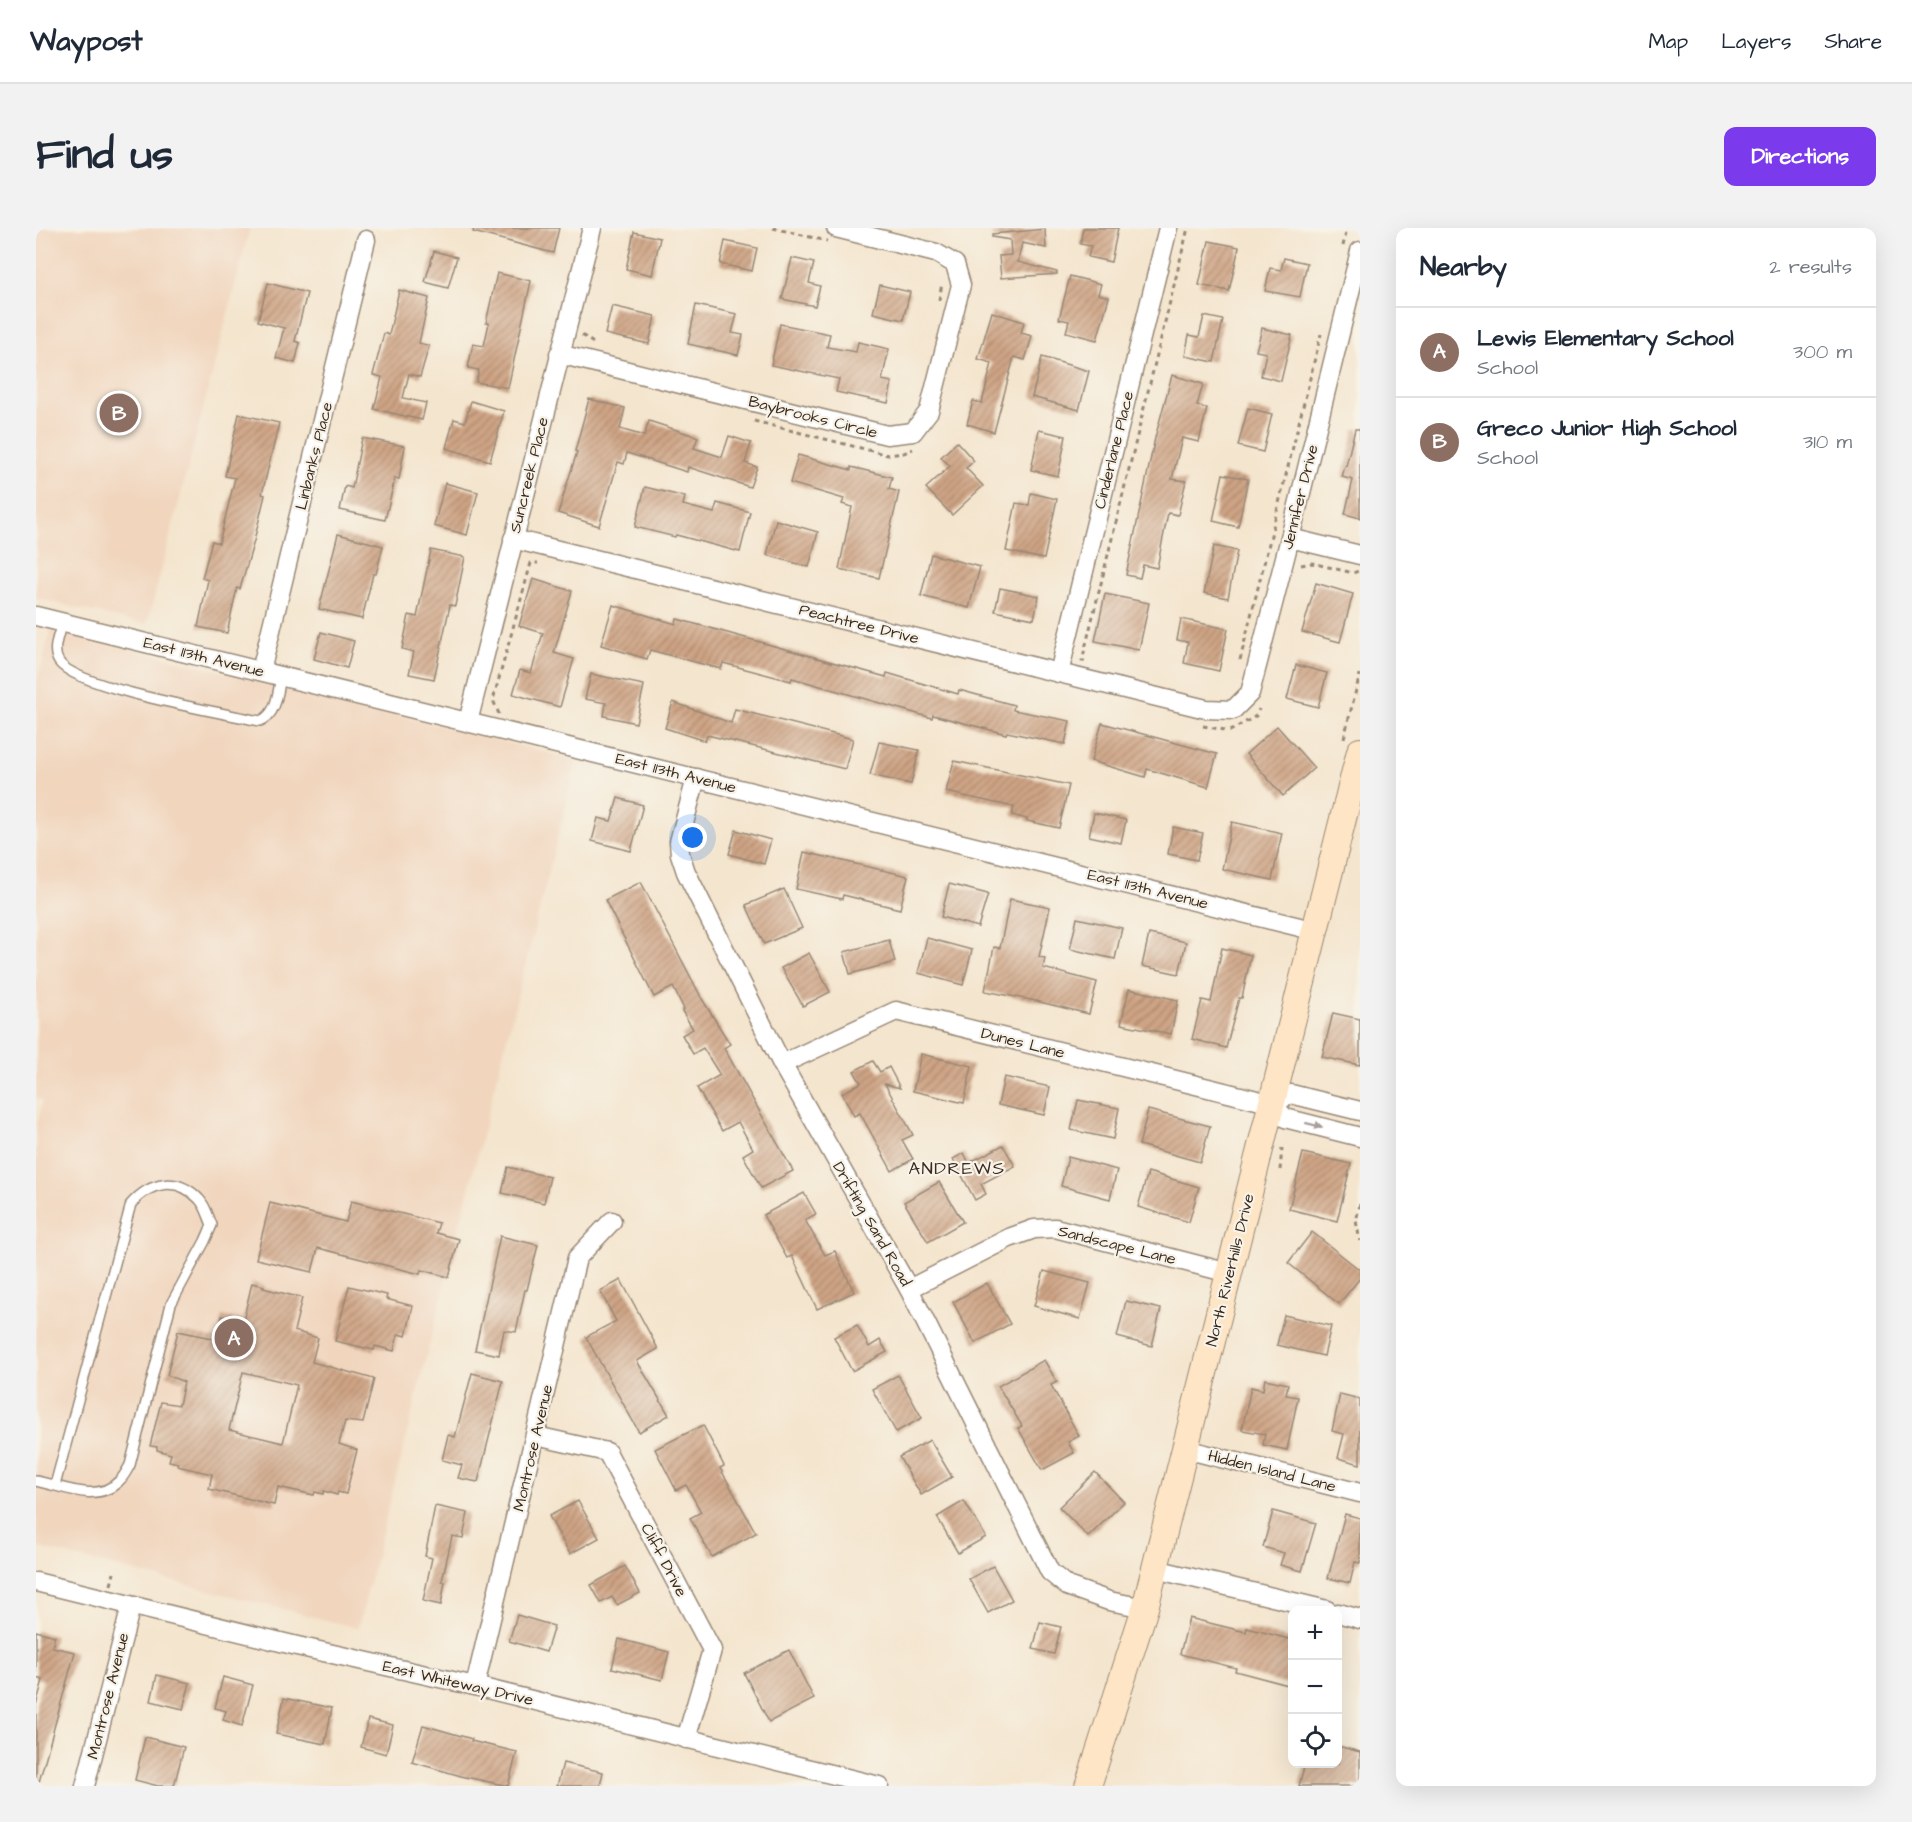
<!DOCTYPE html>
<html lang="en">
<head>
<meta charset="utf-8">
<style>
  body { margin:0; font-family:"Architects Daughter",sans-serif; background:#f2f2f3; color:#1f2937 }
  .controls { position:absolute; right:18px; bottom:18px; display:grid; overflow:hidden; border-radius:12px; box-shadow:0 6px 24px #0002 }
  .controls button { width:54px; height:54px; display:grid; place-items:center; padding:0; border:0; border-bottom:2px solid #e0e1e3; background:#fff; color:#1f2937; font:30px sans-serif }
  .you { position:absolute; left:657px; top:610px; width:21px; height:21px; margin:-15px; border:4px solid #fff; border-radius:50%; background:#1a73e8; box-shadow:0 0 0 9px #1a73e833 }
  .badge { display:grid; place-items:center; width:39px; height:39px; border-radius:50%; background:#7c3aed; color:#fff; font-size:20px; font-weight:700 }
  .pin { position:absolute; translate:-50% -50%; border:3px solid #fff; box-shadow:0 2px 6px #0006 }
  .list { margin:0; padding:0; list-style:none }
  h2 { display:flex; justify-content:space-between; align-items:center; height:78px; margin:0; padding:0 24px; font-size:26px }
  h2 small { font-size:20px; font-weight:400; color:#747a83 }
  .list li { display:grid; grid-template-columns:39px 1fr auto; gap:18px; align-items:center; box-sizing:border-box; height:90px; padding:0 24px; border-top:2px solid #e0e1e3 }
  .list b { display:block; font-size:22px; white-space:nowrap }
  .list p { margin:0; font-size:20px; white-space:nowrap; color:#747a83 }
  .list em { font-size:20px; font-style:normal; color:#747a83 }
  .icon { flex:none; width:33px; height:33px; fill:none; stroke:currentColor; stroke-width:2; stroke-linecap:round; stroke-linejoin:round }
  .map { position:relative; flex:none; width:1324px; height:1558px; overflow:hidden; border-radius:12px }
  header { display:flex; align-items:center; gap:36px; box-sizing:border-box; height:84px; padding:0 30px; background:#fff; border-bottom:2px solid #e0e1e3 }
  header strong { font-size:28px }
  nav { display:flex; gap:33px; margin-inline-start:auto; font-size:21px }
  .intro { display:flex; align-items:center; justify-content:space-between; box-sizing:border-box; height:144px; padding:0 36px }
  h1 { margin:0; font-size:42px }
  .button { padding:15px 27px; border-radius:12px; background:#7c3aed; color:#fff; font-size:21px; font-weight:700 }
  main { display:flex; gap:36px; padding:0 36px }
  aside { flex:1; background:#fff; border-radius:12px; box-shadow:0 6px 24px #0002 }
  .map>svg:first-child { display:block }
  .built { fill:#f1d5bd }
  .building { fill:url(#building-hatch); fill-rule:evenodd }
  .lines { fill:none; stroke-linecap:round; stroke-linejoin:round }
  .lane-casing { stroke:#988876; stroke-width:12 }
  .street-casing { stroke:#988876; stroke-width:21 }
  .secondary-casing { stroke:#988876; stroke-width:28 }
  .path { stroke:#988876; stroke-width:3; stroke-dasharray:4.5 4.5; stroke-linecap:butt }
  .lane { stroke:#fff; stroke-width:9 }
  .street { stroke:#fff; stroke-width:18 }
  .secondary { stroke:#fde5c5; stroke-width:26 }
  .oneway { fill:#a79f9a }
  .labels { text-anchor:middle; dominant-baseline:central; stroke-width:4.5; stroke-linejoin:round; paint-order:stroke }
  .street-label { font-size:16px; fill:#3b2a1e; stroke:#f7f3e8 }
  .neighbourhood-label { font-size:18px; letter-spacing:1.5px; fill:#3b2a1e; stroke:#f7f3e8 }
</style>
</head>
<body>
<header>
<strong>Waypost</strong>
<nav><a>Map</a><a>Layers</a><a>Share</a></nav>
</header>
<div class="intro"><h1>Find us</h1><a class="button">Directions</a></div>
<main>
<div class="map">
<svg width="1324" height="1558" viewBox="0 0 1324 1558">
  <defs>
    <pattern id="building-hatch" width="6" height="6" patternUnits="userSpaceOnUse" patternTransform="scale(1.5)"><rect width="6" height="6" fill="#cfa485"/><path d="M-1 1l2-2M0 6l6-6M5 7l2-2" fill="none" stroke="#a9866c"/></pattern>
  </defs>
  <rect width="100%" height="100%" fill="#f7f3e8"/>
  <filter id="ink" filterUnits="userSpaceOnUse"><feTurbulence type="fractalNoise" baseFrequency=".0167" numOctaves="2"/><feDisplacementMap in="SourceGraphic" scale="12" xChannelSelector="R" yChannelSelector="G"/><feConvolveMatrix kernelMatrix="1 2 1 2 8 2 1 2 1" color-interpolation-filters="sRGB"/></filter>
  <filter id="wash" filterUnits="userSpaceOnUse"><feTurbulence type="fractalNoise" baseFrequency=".008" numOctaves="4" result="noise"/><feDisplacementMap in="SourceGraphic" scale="24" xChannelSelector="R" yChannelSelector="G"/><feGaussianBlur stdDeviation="1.35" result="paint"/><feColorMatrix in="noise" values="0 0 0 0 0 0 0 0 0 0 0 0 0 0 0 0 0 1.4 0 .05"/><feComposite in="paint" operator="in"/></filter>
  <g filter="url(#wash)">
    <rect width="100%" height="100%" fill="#f4e5ce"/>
    <g class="built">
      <path d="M0 0H214L111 397 0 370Z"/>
      <path d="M15 401 541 532 322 1400 0 1319V900L7 872 0 870V457Z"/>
    </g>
    <g id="blocks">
      <g class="building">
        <path d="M438 0H523L517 25 437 4Z"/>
        <path d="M1047 0H1082L1075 34 1052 29 1055 18 1044 16Z"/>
        <path d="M1009 1 1010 20 986 15 982 34 1021 44V46L965 50 963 28 975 27 974 12 956 9V6Z"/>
        <path d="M598 4 624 10 616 47 590 41Z"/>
        <path d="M689 13 721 20 716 43 684 36Z"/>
        <path d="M1173 13 1203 19 1193 63 1163 57Z"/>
        <path d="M398 23 421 29 412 60 389 54Z"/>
        <path d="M756 30 778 35 773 55 784 58 779 78 746 71Z"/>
        <path d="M1248 30 1271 35 1264 69 1229 63 1234 40 1245 42Z"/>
        <path d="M461 45 495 53 472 160 440 154 443 142 432 140 437 116 448 118 453 95H450Z"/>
        <path d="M1034 48 1065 56 1062 66 1073 69 1061 112 1030 104 1033 93 1023 91Z"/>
        <path d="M232 55 271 65 259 113 264 115 259 135 240 130 248 100 222 93Z"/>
        <path d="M844 57 874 64 867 92 837 85Z"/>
        <path d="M363 62 393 70 383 115 393 118 384 149 373 146 367 170 390 175 386 192 338 181 346 149 337 147 348 105 353 107Z"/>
        <path d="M660 77 701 86 696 105 707 107 702 127 652 116Z"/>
        <path d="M576 78 619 88 613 116 569 106Z"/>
        <path d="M956 84 988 94 985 105 996 108 989 132 978 129 958 204 931 196 937 173 946 175 956 135 942 131Z"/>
        <path d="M1168 88 1187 92 1178 134 1149 128 1153 107 1163 109Z"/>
        <path d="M744 96 794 106 791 119 820 124 822 114 853 121 846 152 856 154 852 175 800 164 803 151 735 137Z"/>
        <path d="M1226 100 1256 107 1245 153 1225 148 1230 125 1220 123Z"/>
        <path d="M1006 129 1053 143 1043 182 996 169Z"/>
        <path d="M1136 147 1167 156 1161 178 1171 180 1163 214 1146 210 1136 251 1150 253 1142 287 1132 285 1121 340 1107 337 1104 350 1090 347 1119 210Z"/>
        <path d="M553 171 589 180 584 201 608 208 613 193 662 209 658 220 686 229 693 208 715 215 709 235 721 239 714 259 652 239 651 244 591 225 588 236 582 234 563 298 522 285 541 224 539 223Z"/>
        <path d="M435 173 468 183 454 233 410 220 418 191 429 194Z"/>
        <path d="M1212 180 1236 186 1227 224 1202 218Z"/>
        <path d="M203 186 243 195 226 266 229 267 218 313 204 361 201 360 191 405 162 399 172 352 166 350 176 313 183 315 199 250 189 248Z"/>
        <path d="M1319 201H1324V290L1309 286 1317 252 1306 249 1309 238H1310Z"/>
        <path d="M1003 202 1030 208 1022 248 995 242Z"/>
        <path d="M326 210 369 218 363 251 359 250 349 292 304 282 309 258 316 260Z"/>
        <path d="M921 214 938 233 930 240 947 258 916 287 890 260 914 238 905 229Z"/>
        <path d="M762 227 815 242V239L856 249 853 261 863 264 843 350 803 341 816 279 806 276 808 271 754 255Z"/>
        <path d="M1187 246 1212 251 1202 299 1177 293Z"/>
        <path d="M409 255 442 264 431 307 398 298Z"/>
        <path d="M609 259 649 269 647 277 678 285 681 275 714 284 704 324 640 307 639 309 599 299Z"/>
        <path d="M995 265 1021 271 1008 331 970 323 980 275 993 277Z"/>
        <path d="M740 292 782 304 773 339 731 327Z"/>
        <path d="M302 306 347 318 340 346H337L326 391 283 381Z"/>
        <path d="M1178 318 1201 323 1192 370 1168 365Z"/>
        <path d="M395 322 429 329 419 378 414 377 398 451 373 446 378 424 366 421 373 387 381 389Z"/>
        <path d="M895 326 944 339 933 380 885 368Z"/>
        <path d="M497 351 536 363 518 425 538 431 524 479 477 466 484 442 495 445 507 405 483 398Z"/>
        <path d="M1280 355 1317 366 1304 414 1266 404Z"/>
        <path d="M964 360 1003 368 998 391 959 383Z"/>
        <path d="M1069 366 1113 375 1103 422 1059 413Z"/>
        <path d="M577 377 640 396 641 391 850 449 851 445 922 466 923 462 978 477 977 482 1034 493 1029 516 971 504 970 506 897 487 896 490 756 450 755 453 687 435 685 441 614 422 611 431 565 417Z"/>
        <path d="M1145 391 1192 401 1183 443 1148 435 1152 414 1141 412Z"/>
        <path d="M285 404 318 413 311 440 278 431Z"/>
        <path d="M1260 437 1291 445 1282 479 1251 471Z"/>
        <path d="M555 446 608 457 600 495 568 488 570 475 549 471Z"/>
        <path d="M637 474 695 495 699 481 817 511 809 541 671 507 669 513 629 500Z"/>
        <path d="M1066 495 1181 526 1172 559 1111 541 1109 549 1055 533Z"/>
        <path d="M1241 498 1278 540 1247 568 1210 526Z"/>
        <path d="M843 514 883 522 875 556 834 547Z"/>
        <path d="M918 533 1033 557 1023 600 991 593V591L976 587 978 579 910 564Z"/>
        <path d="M582 570 607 577 595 623 556 613 562 590 575 593Z"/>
        <path d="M1058 585 1090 592 1085 615 1053 608Z"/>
        <path d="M1196 594 1246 605 1236 652 1186 641Z"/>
        <path d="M1137 599 1167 605 1161 632 1132 626Z"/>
        <path d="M700 602 735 612 728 636 693 626Z"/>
        <path d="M768 624 872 648 864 681 807 667 806 671 760 661Z"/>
        <path d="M605 654 666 771 694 816 688 820 757 943 725 960 707 927 717 921 702 894 686 903 661 860 684 847 667 820 657 826 646 807 657 801 646 783 648 781 637 759 618 769 569 672Z"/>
        <path d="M913 656 952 666 942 699 905 689Z"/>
        <path d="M748 661 766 700 728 716 710 677Z"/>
        <path d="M974 671 1014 679 1003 729 1009 730 1007 740 1061 754 1053 786 1000 773 949 763 958 719 964 720Z"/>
        <path d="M1041 690 1086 700 1079 731 1034 721Z"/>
        <path d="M1113 706 1150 714 1143 746 1106 738Z"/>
        <path d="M891 710 936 722 927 757 882 745Z"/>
        <path d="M853 712 859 734 814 746 808 724Z"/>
        <path d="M1186 720 1215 727 1206 770H1203L1190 820 1156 811 1166 772 1175 774Z"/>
        <path d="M773 725 794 764 767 778 745 740Z"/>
        <path d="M1093 761 1142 772 1135 806 1085 796Z"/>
        <path d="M1297 785 1324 791V837L1286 829Z"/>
        <path d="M885 826 936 838 928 875 877 863Z"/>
        <path d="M837 833 844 844 853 839 864 860 849 856 877 907 866 912 877 931 856 943 824 885 818 888 806 865 825 855 818 843Z"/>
        <path d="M968 849 1014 859 1008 887 962 877Z"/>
        <path d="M1042 872 1083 880 1077 911 1035 902Z"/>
        <path d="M1112 882 1174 898 1164 934 1103 917Z"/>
        <path d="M967 917 979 938 945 956 950 966 939 972 917 931 928 925 933 935Z"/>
        <path d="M1267 925 1315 936 1301 993 1253 981Z"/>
        <path d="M1032 929 1081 942 1074 971 1025 958Z"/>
        <path d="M472 939 514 949 508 975 466 965Z"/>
        <path d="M1112 944 1163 959 1153 994 1102 979Z"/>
        <path d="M903 954 927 994 892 1014 868 974Z"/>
        <path d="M768 965 780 986 769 992 789 1027 799 1023 818 1064 781 1081 756 1028 751 1030 727 987Z"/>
        <path d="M315 973 403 995 400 1005 423 1011 413 1049 385 1042 384 1046 282 1020 276 1044 220 1031 234 975 310 994Z"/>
        <path d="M1276 1004 1324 1042V1050L1303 1076 1252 1035Z"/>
        <path d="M464 1008 502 1017 491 1062H489L480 1104 468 1102 463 1127 439 1122Z"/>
        <path d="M1008 1043 1054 1055 1044 1091 998 1078Z"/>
        <path d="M585 1052 622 1121 601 1133 633 1187 603 1204 550 1109 580 1093 564 1063Z"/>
        <path d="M216 1055 228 1058 227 1060 266 1070 258 1103 282 1110 276 1134 338 1151 327 1195 309 1193 303 1216 321 1222 310 1266 302 1264 301 1267 288 1263 287 1266 279 1264 278 1267 242 1259 238 1277 173 1261 176 1246 141 1238 142 1235 133 1233 135 1226 121 1222V1219L114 1218 125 1174 143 1177 148 1154 131 1147 142 1103 181 1111 186 1088 207 1093ZM207 1144 261 1157 247 1215 193 1202Z"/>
        <path d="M951 1055 974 1096 939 1115 917 1074Z"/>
        <path d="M313 1058 351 1067 350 1071 377 1078 370 1108 362 1106 358 1123 339 1118 338 1122 299 1113Z"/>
        <path d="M1090 1073 1125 1081 1116 1118 1081 1109Z"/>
        <path d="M1248 1087 1295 1098 1288 1128 1241 1117Z"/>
        <path d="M821 1097 833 1119 844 1112 851 1124 816 1143 798 1109Z"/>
        <path d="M1008 1132 1021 1154 1015 1157 1043 1208 1032 1214 1038 1225 1006 1242 982 1200 986 1198 962 1158Z"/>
        <path d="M436 1145 467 1153 442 1254 422 1250 426 1237 406 1232 412 1207 419 1209Z"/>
        <path d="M862 1147 886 1190 860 1204 836 1161Z"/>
        <path d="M1229 1151 1252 1156 1250 1167 1262 1169 1251 1222 1227 1217 1229 1206 1206 1202 1215 1159 1227 1162Z"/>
        <path d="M1304 1166 1324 1171V1236L1302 1230 1308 1206 1296 1203Z"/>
        <path d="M667 1197 688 1238 684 1240 720 1305 676 1329 654 1290 665 1284 650 1257 640 1262 619 1221Z"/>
        <path d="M894 1212 916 1249 885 1267 863 1229Z"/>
        <path d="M1059 1244 1088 1274 1052 1309 1023 1279Z"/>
        <path d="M542 1273 563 1310 534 1326 513 1288Z"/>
        <path d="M928 1273 950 1309 922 1325 901 1289Z"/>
        <path d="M399 1278 432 1285 427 1310 416 1308 406 1353 409 1354 405 1377 387 1373 396 1330 389 1328Z"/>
        <path d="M1237 1283 1280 1295 1266 1343 1244 1337 1248 1325 1227 1319Z"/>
        <path d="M1309 1286 1324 1290V1335L1319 1334 1314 1355 1292 1350Z"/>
        <path d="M589 1338 604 1365 581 1377 576 1369 565 1375 555 1357Z"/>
        <path d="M957 1338 976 1372 952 1385 933 1351Z"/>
        <path d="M481 1387 518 1398 510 1424 473 1413Z"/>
        <path d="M1153 1390 1210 1404 1211 1400 1257 1412V1439L1252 1457 1199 1443 1200 1440 1144 1426Z"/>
        <path d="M1004 1394 1025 1399 1018 1426 997 1421Z"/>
        <path d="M0 1403 19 1408 16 1419 39 1424 3 1554 0 1553V1477L7 1452 0 1450Z"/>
        <path d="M583 1411 633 1424 626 1452 576 1440Z"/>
        <path d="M753 1422 778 1471 733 1494 708 1445Z"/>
        <path d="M121 1447 154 1455 147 1481 115 1473Z"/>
        <path d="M187 1449 217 1457 206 1498 187 1492 190 1483 179 1480Z"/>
        <path d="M248 1470 296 1480 289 1516 240 1506Z"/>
        <path d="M332 1491 357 1497 350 1526 325 1519Z"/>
        <path d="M387 1497 436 1511 435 1513 481 1524 472 1558 425 1548 376 1534Z"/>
        <path d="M109 1509 148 1519 138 1558H122L99 1552Z"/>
        <path d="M1302 1518 1324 1524V1558H1263L1269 1536H1302Z"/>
        <path d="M527 1535 567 1544 564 1558H521Z"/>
      </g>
    </g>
  </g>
  <g filter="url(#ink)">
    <use href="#blocks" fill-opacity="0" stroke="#988876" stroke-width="1.5"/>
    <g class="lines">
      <defs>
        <g id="lane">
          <path d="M26 394C23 407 15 422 23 434 40 460 187 485 224 493 241 487 242 463 245 448"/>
          <path d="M0 1253C26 1258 61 1276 83 1253 88 1249 91 1242 94 1237L135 1076 169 1013 176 997C172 988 170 978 163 971 141 948 114 954 95 976L19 1257"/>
        </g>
        <g id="street">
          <path d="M523 126 851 207 877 204 893 183 925 57 919 36 900 25 800 0"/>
          <path d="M1254 310 1324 327"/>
          <path d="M477 311 1170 481 1197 482 1214 465 1254 310 1324 23"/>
          <path d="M0 388 1280 703"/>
          <path d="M225 443 330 12"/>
          <path d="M1023 445 1132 0"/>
          <path d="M432 494 556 0"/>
          <path d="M660 550 643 614 644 626 650 644 746 836 873 1061 1014 1344 1031 1358 1073 1373 1109 1380"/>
          <path d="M746 836 860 783 1237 876 1249 890 1324 909"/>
          <path d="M1237 876 1255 866 1324 883"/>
          <path d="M873 1061 973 1010 998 1001 1019 1000 1193 1045"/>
          <path d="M500 1208 571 1224 676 1422 650 1511"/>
          <path d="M1149 1221 1324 1265"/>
          <path d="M1119 1341 1291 1382"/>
          <path d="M0 1354 261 1418 439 1458 843 1558"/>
          <path d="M1302 1385 1324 1391"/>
          <path d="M439 1458 541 1030 576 993"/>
          <path d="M49 1558 95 1378"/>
        </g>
        <path id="secondary" d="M1052 1558 1109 1380 1324 523"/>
      </defs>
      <use href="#lane" class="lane-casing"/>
      <use href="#street" class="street-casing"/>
      <use href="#secondary" class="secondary-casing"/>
      <g class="path">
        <path d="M737 0 791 13"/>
        <path d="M1307 18 1311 0"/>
        <path d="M903 72 906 55"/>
        <path d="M546 107 560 117"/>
        <path d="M718 193 852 227 868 225 877 221"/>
        <path d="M1265 337 1276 335 1317 345 1322 343"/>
        <path d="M1204 432 1285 106"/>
        <path d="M1049 433H1046L1152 0"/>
        <path d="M463 486 457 472 495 335H502"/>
        <path d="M1167 498 1194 503 1220 488 1223 481"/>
        <path d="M1308 510 1324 446"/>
        <path d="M1244 942 1246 920"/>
        <path d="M1324 976 1320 993 1324 1013"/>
        <path d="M75 1357 78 1345"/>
      </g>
      <use href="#lane" class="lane"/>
      <use href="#street" class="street"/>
      <use href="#secondary" class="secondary"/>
    </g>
    <defs><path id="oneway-solid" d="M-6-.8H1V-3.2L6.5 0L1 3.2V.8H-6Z" transform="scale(1.5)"/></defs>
    <use class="oneway" href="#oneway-solid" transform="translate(1278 897) rotate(14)"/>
  </g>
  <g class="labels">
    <g class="street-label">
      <text transform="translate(777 189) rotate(14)">Baybrooks Circle</text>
      <text transform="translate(1078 222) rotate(-76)">Cinderlane Place</text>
      <text transform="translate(278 228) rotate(-76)">Linbanks Place</text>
      <text transform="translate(493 247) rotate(-76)">Suncreek Place</text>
      <text transform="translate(1264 269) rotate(-76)">Jennifer Drive</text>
      <text transform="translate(823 396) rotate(14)">Peachtree Drive</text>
      <text transform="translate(168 429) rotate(14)">East 113th Avenue</text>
      <text transform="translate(640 545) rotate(14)">East 113th Avenue</text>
      <text transform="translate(1112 661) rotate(14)">East 113th Avenue</text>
      <text transform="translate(987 815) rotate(14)">Dunes Lane</text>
      <text transform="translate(836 996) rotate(60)">Drifting Sand Road</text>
      <text transform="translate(1081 1017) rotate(14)">Sandscape Lane</text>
      <text transform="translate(1194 1042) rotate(-76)">North Riverhills Drive</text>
      <text transform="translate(497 1220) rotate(-77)">Montrose Avenue</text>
      <text transform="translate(1236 1243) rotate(14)">Hidden Island Lane</text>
      <text transform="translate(628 1332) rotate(62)">Cliff Drive</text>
      <text transform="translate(422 1455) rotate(13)">East Whiteway Drive</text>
      <text transform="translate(72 1468) rotate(-76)">Montrose Avenue</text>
    </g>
    <g class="neighbourhood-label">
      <text x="921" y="940">ANDREWS</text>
    </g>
  </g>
</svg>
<div class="controls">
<button>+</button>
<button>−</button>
<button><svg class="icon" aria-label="locate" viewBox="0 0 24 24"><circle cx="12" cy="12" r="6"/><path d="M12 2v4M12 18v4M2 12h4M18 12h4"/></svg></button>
</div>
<div class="you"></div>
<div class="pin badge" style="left:198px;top:1110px;background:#8d6e63">A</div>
<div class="pin badge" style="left:83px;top:185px;background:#8d6e63">B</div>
</div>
<aside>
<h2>Nearby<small>2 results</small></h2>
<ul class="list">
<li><span class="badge" style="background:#8d6e63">A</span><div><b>Lewis Elementary School</b><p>School</p></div><em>300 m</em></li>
<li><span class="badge" style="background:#8d6e63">B</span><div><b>Greco Junior High School</b><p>School</p></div><em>310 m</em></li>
</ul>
</aside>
</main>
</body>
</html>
